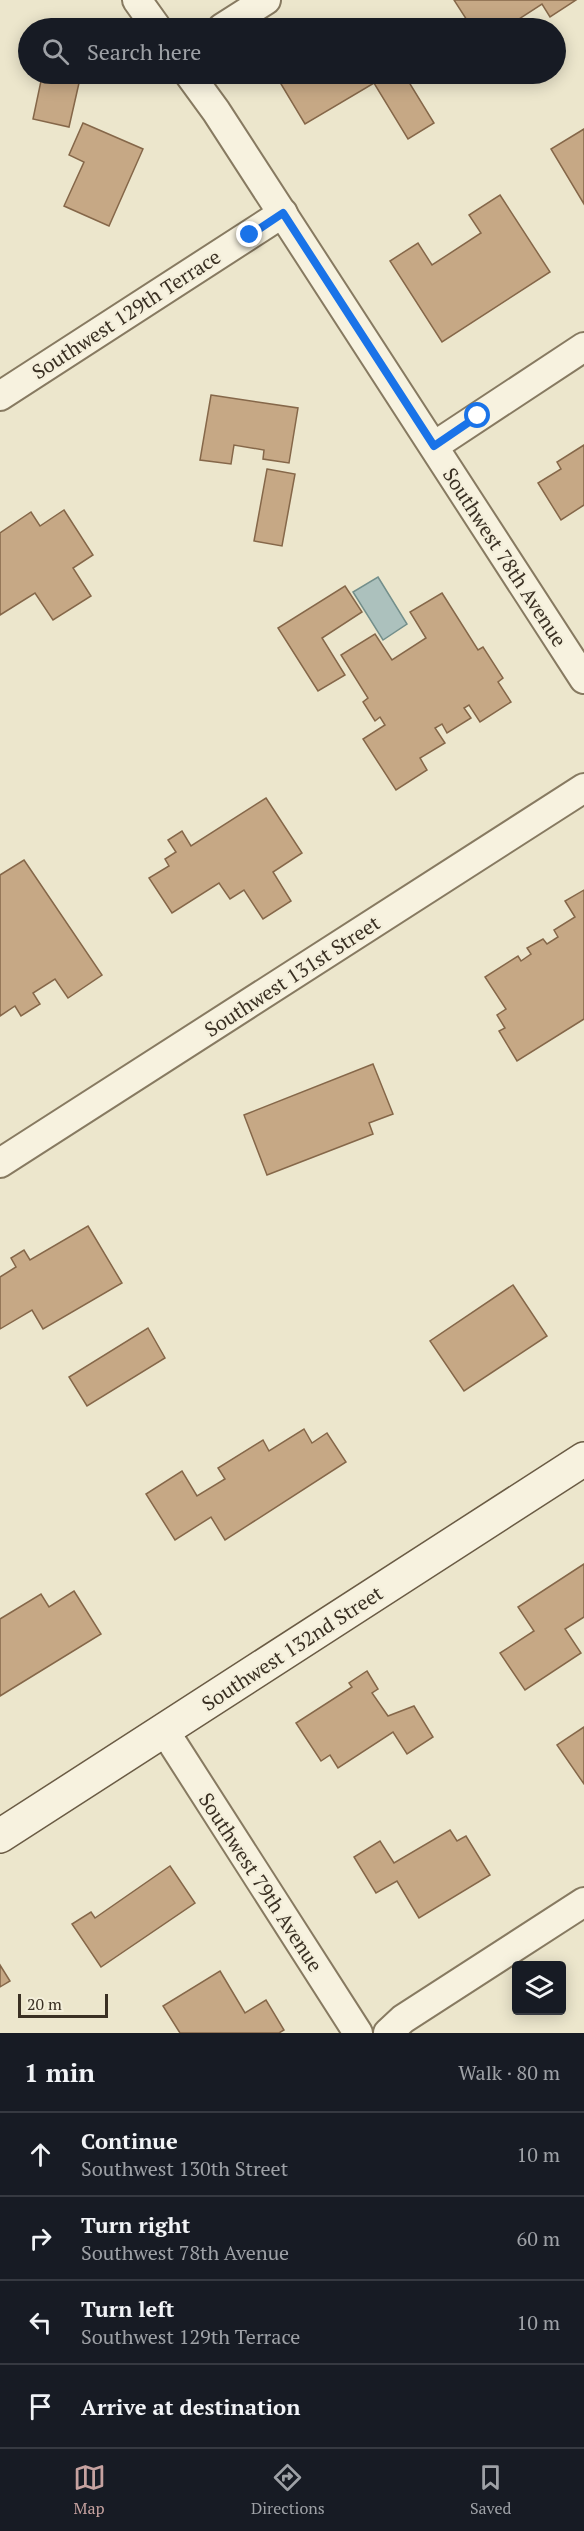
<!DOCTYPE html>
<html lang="en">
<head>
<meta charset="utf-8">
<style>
  body { margin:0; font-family:"PT Serif",serif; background:#242831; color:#f1f3f6 }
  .controls { position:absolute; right:18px; bottom:18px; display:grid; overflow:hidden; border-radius:6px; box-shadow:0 3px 15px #0003 }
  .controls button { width:54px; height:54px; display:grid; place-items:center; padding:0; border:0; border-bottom:2px solid #363941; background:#171b24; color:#f1f3f6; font:30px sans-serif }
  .scale { position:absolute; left:18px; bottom:15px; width:90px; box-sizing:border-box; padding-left:6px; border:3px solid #3a3023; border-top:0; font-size:16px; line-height:21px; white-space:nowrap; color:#3a3023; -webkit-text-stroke:4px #f4efdb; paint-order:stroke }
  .stop { position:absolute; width:18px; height:18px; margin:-14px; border:4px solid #1a73e8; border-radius:50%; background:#fff }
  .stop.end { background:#1a73e8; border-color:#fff; box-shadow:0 2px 6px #0008 }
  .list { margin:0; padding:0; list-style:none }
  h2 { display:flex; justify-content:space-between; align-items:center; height:78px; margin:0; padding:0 24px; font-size:26px }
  h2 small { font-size:20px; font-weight:400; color:#9ea1a6 }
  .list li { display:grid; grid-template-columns:39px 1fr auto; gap:18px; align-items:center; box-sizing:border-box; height:84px; padding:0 24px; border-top:2px solid #363941 }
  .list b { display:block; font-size:22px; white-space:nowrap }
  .list p { margin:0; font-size:20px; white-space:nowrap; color:#9ea1a6 }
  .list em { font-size:20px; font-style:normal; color:#9ea1a6 }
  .icon { flex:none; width:33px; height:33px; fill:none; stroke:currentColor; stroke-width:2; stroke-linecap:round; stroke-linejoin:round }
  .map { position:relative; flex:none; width:584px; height:2033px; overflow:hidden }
  .search { position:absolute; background:#171b24; box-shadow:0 3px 15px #0003; left:18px; right:18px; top:18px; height:66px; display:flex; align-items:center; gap:15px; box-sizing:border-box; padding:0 21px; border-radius:33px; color:#9ea1a6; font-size:22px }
  .sheet { height:414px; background:#171b24 }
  nav { display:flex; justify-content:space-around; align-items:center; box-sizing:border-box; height:84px; border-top:2px solid #363941; background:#171b24; font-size:16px; color:#9ea1a6 }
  nav a { display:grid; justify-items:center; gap:3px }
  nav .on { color:#c6a2a0 }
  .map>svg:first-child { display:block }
  .water { fill:#acc1bd; stroke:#738f8b; stroke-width:1.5 }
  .building { fill:#c6a885; stroke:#856749; stroke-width:1.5 }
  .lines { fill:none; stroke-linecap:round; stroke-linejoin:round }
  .street-casing { stroke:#877a61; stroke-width:32 }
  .secondary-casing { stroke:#6a5b44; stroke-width:36 }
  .street { stroke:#f7f2df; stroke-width:28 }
  .secondary { stroke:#f7f2df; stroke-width:33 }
  .route { stroke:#1a73e8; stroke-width:8 }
  .labels { text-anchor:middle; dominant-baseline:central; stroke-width:4.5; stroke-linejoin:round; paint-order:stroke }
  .street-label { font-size:20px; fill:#3a3023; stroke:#f4efdb }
</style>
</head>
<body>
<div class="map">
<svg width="584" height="2033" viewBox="0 0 584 2033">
  <rect width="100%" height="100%" fill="#ece6cc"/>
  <path class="water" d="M378 577 407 624 383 640 353 592Z"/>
  <g class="building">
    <path d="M454 0H576L550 17 542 4 505 28H472Z"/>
    <path d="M286 74H404L434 123 408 139 374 83 305 124 278 79Z"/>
    <path d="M42 76 79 83 69 127 33 119Z"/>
    <path d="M83 123 143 149 109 226 64 206 84 162 69 155Z"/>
    <path d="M584 129V204L551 149Z"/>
    <path d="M500 195 550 272 442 342 390 261 418 243 432 265 481 233 469 215Z"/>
    <path d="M211 395 298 408 289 463 263 459 264 450 234 445 231 464 200 460Z"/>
    <path d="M584 445V505L561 520 538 483 561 469 557 462Z"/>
    <path d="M267 469 295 474 282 546 254 541Z"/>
    <path d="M64 510 93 555 73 568 91 596 53 620 35 593 0 615V533L31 512 40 526Z"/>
    <path d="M345 586 362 612 322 638 345 675 318 691 278 628Z"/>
    <path d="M442 593 478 650 483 647 503 678 498 682 511 702 480 722 469 705 464 708 471 718 447 733 442 724 435 728 445 743 420 758 427 770 396 790 363 739 385 725 380 717 375 721 363 702 368 698 341 655 375 634 392 660 426 638 410 612Z"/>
    <path d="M266 798 302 853 273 872 291 901 263 919 244 890 230 899 219 883 172 913 149 878 169 866 165 859 176 852 168 840 182 831 191 846Z"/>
    <path d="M24 860 102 975 68 998 55 979 33 993 40 1004 21 1016 15 1006 0 1016V875Z"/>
    <path d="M584 890V1019L517 1061 499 1031 505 1028 497 1015 506 1009 485 977 518 956 521 961 531 954 527 948 543 939 547 944 558 937 554 930 575 917 565 901Z"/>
    <path d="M373 1064 393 1114 369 1123 373 1134 267 1175 244 1115Z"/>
    <path d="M88 1226 122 1283 43 1329 32 1310 0 1329V1277L16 1267 11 1258 24 1250 30 1260Z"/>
    <path d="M513 1285 547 1336 464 1391 430 1341Z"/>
    <path d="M148 1328 165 1358 87 1406 69 1377Z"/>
    <path d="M304 1429 312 1443 327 1433 346 1462 225 1540 211 1517 175 1540 146 1494 182 1471 197 1496 225 1479 218 1468 263 1440 269 1451Z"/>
    <path d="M584 1564V1617L565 1629 581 1653 525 1690 500 1653 534 1631 518 1607Z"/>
    <path d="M74 1591 101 1634 0 1696V1619L41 1594 49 1607Z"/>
    <path d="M367 1671 378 1689 372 1693 388 1716 414 1706 433 1737 407 1754 393 1732 338 1768 330 1755 321 1761 296 1723 352 1687 349 1683Z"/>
    <path d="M584 1727V1784L557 1745Z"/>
    <path d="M450 1830 457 1841 466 1836 490 1875 419 1918 397 1881 376 1893 354 1857 380 1841 394 1863Z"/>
    <path d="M170 1866 195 1903 101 1967 72 1924 91 1912 95 1918Z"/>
    <path d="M0 1965 10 1981 0 1987Z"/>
    <path d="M220 1971 245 2013 266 2000 284 2030 279 2033H180L163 2006Z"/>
  </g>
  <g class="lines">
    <defs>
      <g id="street">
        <path d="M137 0 157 28"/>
        <path d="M222 28 266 0"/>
        <path d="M189 74 216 111 584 679"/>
        <path d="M0 396 283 213"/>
        <path d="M434 446 584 347"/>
        <path d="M0 1163 584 788"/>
        <path d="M164 1730 358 2033"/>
        <path d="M388 2033 403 2019 584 1902"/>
      </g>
      <path id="secondary" d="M0 1836 584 1459"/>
    </defs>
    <use href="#street" class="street-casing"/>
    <use href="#secondary" class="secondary-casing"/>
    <use href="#street" class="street"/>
    <use href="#secondary" class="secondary"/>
  </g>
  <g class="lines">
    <path class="route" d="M250 235 283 213 434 446 478 416"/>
  </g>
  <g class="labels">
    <g class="street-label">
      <text transform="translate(126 314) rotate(-33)">Southwest 129th Terrace</text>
      <text transform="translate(505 557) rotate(57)">Southwest 78th Avenue</text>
      <text transform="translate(292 976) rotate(-33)">Southwest 131st Street</text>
      <text transform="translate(292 1648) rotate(-33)">Southwest 132nd Street</text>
      <text transform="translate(261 1882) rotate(57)">Southwest 79th Avenue</text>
    </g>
  </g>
</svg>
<div class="controls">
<button><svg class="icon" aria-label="layers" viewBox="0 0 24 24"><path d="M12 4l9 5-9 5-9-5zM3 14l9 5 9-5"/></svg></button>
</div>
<div class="scale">20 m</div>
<div class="stop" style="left:478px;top:416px"></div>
<div class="stop end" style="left:250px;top:235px"></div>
<div class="search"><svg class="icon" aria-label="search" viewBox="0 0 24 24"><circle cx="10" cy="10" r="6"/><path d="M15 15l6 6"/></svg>Search here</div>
</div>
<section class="sheet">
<h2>1 min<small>Walk · 80 m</small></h2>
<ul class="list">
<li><svg class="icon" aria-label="ahead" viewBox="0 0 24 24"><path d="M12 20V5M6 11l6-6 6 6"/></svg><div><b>Continue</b><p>Southwest 130th Street</p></div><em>10 m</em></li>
<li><svg class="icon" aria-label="right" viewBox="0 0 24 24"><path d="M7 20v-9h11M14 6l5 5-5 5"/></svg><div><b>Turn right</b><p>Southwest 78th Avenue</p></div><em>60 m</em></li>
<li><svg class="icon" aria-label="left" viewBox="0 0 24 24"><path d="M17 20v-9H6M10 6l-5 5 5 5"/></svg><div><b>Turn left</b><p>Southwest 129th Terrace</p></div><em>10 m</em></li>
<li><svg class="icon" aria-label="arrive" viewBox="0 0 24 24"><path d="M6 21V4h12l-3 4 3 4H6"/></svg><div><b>Arrive at destination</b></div></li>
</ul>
</section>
<nav>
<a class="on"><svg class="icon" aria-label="map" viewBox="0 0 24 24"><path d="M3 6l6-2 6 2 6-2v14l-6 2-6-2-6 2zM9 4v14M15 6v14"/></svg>Map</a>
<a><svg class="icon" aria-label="directions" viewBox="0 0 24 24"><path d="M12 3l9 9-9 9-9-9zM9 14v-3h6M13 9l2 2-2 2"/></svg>Directions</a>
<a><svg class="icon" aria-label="saved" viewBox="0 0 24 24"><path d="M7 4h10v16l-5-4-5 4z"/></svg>Saved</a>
</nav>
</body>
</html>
